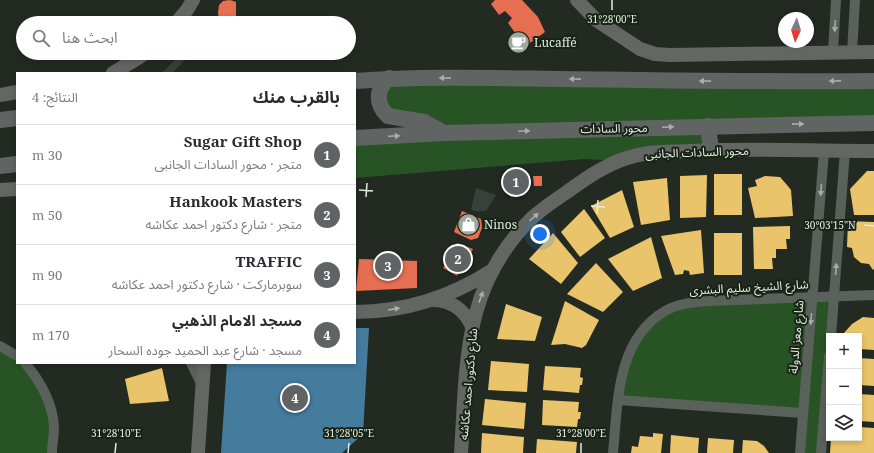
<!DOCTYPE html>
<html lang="ar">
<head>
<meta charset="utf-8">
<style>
  body { margin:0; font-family:"Noto Serif","Noto Sans Arabic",serif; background:#f7f7f7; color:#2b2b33; direction:rtl }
  .controls { position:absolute; right:12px; bottom:12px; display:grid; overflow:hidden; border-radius:0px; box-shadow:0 2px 6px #0003 }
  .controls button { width:36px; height:36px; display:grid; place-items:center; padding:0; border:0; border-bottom:1px solid #e1e1e2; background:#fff; color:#2b2b33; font:20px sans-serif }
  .compass { position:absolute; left:778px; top:12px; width:36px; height:36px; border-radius:50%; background:#fff; box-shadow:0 2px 6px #0003; rotate:184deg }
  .you { position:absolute; left:540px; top:234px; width:14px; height:14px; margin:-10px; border:3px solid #fff; border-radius:50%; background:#1a73e8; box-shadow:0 0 0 6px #1a73e833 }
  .badge { display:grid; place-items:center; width:26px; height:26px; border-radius:50%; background:#606364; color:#fff; font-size:13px; font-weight:700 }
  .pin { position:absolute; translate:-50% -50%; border:2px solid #fff; box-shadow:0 1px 4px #0006 }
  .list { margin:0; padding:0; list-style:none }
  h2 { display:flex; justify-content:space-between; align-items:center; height:52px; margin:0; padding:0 16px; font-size:17px }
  h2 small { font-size:13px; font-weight:400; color:#7c7c81 }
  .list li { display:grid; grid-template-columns:26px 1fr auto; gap:12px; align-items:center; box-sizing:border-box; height:60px; padding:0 16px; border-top:1px solid #e1e1e2 }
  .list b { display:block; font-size:15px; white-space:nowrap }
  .list p { margin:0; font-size:13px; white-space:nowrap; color:#7c7c81 }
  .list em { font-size:13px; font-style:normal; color:#7c7c81 }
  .icon { flex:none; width:22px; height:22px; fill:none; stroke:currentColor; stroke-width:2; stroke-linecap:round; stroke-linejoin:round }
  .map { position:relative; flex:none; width:874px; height:453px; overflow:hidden; direction:ltr }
  .search { position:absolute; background:#fff; box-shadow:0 2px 6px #0003; left:16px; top:16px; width:340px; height:44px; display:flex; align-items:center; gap:10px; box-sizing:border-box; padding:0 14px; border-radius:22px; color:#7c7c81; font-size:15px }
  .panel { position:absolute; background:#fff; box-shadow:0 2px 6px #0003; left:16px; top:72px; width:340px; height:292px; border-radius:0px; direction:rtl }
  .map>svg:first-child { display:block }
  .green { fill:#285324 }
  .homes { fill:#e9c46a }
  .shops { fill:#e76f51 }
  .public { fill:#457b9d }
  .building { fill:#393f39 }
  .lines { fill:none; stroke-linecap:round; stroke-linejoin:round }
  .street { stroke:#5a605a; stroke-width:10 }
  .secondary { stroke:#636663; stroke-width:14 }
  .primary { stroke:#606463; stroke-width:16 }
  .oneway { fill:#a5aca5 }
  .oneway2 { fill:#a8aea9 }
  .oneway3 { fill:#a9afa9 }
  .ticks { fill:none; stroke:#e3ebe2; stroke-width:1.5 }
  .labels { text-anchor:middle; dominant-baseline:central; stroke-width:4; stroke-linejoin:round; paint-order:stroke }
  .poi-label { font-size:12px; fill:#e3ebe2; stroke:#172315; text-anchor:start }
  .street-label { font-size:12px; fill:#e3ebe2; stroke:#172315 }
  .ticks-label { font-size:10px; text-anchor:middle; fill:#e3ebe2; stroke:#172315; stroke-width:4; stroke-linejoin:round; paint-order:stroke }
</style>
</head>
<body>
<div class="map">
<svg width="874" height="453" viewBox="0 0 874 453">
  <rect width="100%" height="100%" fill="#232a22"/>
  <g class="green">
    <path d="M874 79V123L708 126 711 150 617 161 585 159 355 178V138L444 133 388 116 381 86Z"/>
    <path d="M834 296C828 348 825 401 821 453H800L803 413 618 400 621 380 648 323 687 303Z"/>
    <path d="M0 346 17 356V363H25L49 402 52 453H0Z"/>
  </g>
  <g class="homes">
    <path d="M867 171H874V215H854L850 189Z"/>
    <rect x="714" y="174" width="28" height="41"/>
    <path d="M707 175 706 217 680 218V176Z"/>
    <path d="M765 176 780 177 787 185 791 190 793 216 755 218 748 188 757 186 755 180Z"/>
    <path d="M667 178 670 220 641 225 633 182Z"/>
    <path d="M622 190 634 227 610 238 591 206Z"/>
    <path d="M584 209 605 238 580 257 561 232Z"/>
    <path d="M848 221 874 222V269L873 270 869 264 861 263 854 257 852 248 847 247Z"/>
    <path d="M790 226V239H786L787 249H776V258H772L773 269H754L753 227Z"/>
    <path d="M701 230 704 273 690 275 689 271 684 270 683 274 675 275 661 236Z"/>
    <path d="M553 233 578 263 561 284 529 259Z"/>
    <rect x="714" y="233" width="28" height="42"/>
    <path d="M651 237 662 278 633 291 608 259Z"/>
    <path d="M596 263 623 292 603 312 567 294Z"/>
    <path d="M565 301 599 320 586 345 582 348 565 344 551 345Z"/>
    <path d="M506 304 542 317 535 341 497 339Z"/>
    <path d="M863 317 874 318V350L859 349V336H843V334L852 324Z"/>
    <path d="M859 358 874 359V386L859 385Z"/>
    <path d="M491 361 529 364 527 392 488 390Z"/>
    <path d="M545 366 581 368 580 377 583 378 582 385H580L579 393 543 390Z"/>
    <path d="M162 368 169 401 130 404 125 379Z"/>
    <path d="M859 394 874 395V422L859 421Z"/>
    <path d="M485 399 526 403 524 429 482 425Z"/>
    <path d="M543 400 579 402 578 412H581L580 419H578L577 427 542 425Z"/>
    <path d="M859 427 874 428V453H830L831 438H859Z"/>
    <path d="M482 433 524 437 523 453H481Z"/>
    <path d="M653 433 663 434 661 453H631L632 446 638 447 640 436 653 437Z"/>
    <path d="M671 435 699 438 698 453H670Z"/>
    <path d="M708 438 734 440 733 453H707Z"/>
    <path d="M537 439 577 442 576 453H536Z"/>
    <path d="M743 440 757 441 764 446 769 453H742Z"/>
  </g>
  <g class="shops">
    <path d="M230 0 236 2V21L219 20 218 13 219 5 223 1Z"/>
    <path d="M495 0H522L538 17 545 32 520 50 510 38 516 34 508 23 512 18 505 11 499 15 491 4Z"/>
    <rect x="523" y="176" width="7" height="10"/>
    <path d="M533 176H542V186H534Z"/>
    <path d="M519 177 520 187 513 188 512 178Z"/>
    <path d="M462 211 481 219 482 228 478 238 471 240 454 232Z"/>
    <path d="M457 243 473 249 457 276 443 268Z"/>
    <path d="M359 259 417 261V288L356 291Z"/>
  </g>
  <path class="public" d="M355 328H369L363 434 342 453H221L227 363H355Z"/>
  <g class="building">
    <path d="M182 53H192L172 73H165L163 72Z"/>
    <rect x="501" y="178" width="8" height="10"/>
    <path d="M476 188 496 195 486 211H474L471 209Z"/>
  </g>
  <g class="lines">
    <g class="street">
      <path d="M833 52 836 0"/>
      <path d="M852 52 855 0"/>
      <path d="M831 336 845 151"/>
      <path d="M0 346 17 356"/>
      <path d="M25 363C41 382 53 403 54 428 54 436 52 445 52 453"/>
      <path d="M191 363 202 385"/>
      <path d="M618 400 803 413"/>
      <path d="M613 453C618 403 616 340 665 311 679 303 695 302 710 301L874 295"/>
      <path d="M800 453 824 151"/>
      <path d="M821 453 829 356"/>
    </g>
    <g class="secondary">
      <path d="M577 0 596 20 640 49 655 54 670 55 874 52"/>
      <path d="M176 23 187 10 193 0"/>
      <path d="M113 73 138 58 145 53"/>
      <path d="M0 95 17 92"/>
      <path d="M0 190 17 189"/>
      <path d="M434 300C453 301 464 310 472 326"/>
      <path d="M355 312C405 312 451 297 493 270"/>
      <path d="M198 453 204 363"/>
      <path d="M461 453C467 363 462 286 532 218 543 208 555 200 567 192 590 175 614 159 643 154 658 151 674 152 689 151 751 148 812 151 874 151"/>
    </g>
    <g class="primary">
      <path d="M389 78C376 89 375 104 388 116L424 122 444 133"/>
      <path d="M355 81C423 76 492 78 560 79 665 80 769 82 874 81"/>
      <path d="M0 120 17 118"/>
      <path d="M708 126 711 150"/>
      <path d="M355 138 444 133 874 123"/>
      <path d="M0 166 17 164"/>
    </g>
  </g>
  <defs><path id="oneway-solid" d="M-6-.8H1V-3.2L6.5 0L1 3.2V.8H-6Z"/></defs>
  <g class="oneway">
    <use href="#oneway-solid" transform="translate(835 26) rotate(94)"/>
    <use href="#oneway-solid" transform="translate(821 190) rotate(94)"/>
    <use href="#oneway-solid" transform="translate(836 269) rotate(-86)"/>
    <use href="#oneway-solid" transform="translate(811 319) rotate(95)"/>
  </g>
  <g class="oneway2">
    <use href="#oneway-solid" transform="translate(445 78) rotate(179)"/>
    <use href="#oneway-solid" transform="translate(575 79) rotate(-179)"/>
    <use href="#oneway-solid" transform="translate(705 81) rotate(-179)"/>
    <use href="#oneway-solid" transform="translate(835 81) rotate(179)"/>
    <use href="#oneway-solid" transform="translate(798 124) rotate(-1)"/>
    <use href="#oneway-solid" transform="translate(668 127) rotate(-2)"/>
    <use href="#oneway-solid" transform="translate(524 131) rotate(-2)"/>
    <use href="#oneway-solid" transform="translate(394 136) rotate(-3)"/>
  </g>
  <g class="oneway3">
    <use href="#oneway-solid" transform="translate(534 217) rotate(-42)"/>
    <use href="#oneway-solid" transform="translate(481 297) rotate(-70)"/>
    <use href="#oneway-solid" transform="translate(394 309) rotate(-9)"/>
  </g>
  <path class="ticks" d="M612 10V0M359 190 373 191M366 197 367 183M591 206 605 207M597 214 598 200M864 225 874 226M115 453 116 443M348 453 349 443M581 453V443"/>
  <defs>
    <symbol id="cafe-disc" viewBox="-11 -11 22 22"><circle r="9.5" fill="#a0a79f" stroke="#172315"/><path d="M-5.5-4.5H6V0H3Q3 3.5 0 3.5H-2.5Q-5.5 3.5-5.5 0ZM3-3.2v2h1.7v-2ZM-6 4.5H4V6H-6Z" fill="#fff"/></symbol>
    <symbol id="shop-disc" viewBox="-11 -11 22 22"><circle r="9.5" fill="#a0a79f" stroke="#172315"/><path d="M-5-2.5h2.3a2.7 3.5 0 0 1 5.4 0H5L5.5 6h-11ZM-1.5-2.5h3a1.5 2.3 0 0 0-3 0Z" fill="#fff"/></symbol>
  </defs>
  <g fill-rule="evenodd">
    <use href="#cafe-disc" x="506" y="30" width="25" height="25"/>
    <use href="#shop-disc" x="456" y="212" width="25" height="25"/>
  </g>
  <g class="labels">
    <g class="poi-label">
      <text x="534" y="42">Lucaffé</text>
      <text x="484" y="224">Ninos</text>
    </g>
    <g class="street-label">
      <text transform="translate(614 128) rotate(-1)">محور السادات</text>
      <text transform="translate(697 152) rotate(-2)">محور السادات الجانبى</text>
      <text transform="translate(749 287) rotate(-3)">شارع الشيخ سليم البشرى</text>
      <text transform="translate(796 337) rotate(-85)">شارع معز الدولة</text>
      <text transform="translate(468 384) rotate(-85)">شارع دكتور احمد عكاشه</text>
    </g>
  </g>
  <g class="ticks-label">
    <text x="612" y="23">31°28'00"E</text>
    <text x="830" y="229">30°03'15"N</text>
    <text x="116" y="437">31°28'10"E</text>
    <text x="349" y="437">31°28'05"E</text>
    <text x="581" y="437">31°28'00"E</text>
  </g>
</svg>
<div class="controls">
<button>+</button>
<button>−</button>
<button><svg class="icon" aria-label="layers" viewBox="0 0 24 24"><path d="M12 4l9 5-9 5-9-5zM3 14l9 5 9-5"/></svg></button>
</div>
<svg class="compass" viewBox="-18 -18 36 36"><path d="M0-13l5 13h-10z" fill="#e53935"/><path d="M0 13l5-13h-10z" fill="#7c7c81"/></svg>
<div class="you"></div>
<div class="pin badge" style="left:516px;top:182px">1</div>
<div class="pin badge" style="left:458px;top:259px">2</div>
<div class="pin badge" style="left:388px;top:266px">3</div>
<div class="pin badge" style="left:295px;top:398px">4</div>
<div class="search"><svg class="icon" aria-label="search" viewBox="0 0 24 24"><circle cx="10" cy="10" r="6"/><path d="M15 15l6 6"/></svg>ابحث هنا</div>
<section class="panel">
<h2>بالقرب منك<small>النتائج: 4</small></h2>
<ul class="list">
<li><span class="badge">1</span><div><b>Sugar Gift Shop</b><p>متجر · محور السادات الجانبى</p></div><em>30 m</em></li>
<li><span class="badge">2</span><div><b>Hankook Masters</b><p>متجر · شارع دكتور احمد عكاشه</p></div><em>50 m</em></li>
<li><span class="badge">3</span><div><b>TRAFFIC</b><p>سوبرماركت · شارع دكتور احمد عكاشه</p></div><em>90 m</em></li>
<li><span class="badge">4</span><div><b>مسجد الامام الذهبي</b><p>مسجد · شارع عبد الحميد جوده السحار</p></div><em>170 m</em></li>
</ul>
</section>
</div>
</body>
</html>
